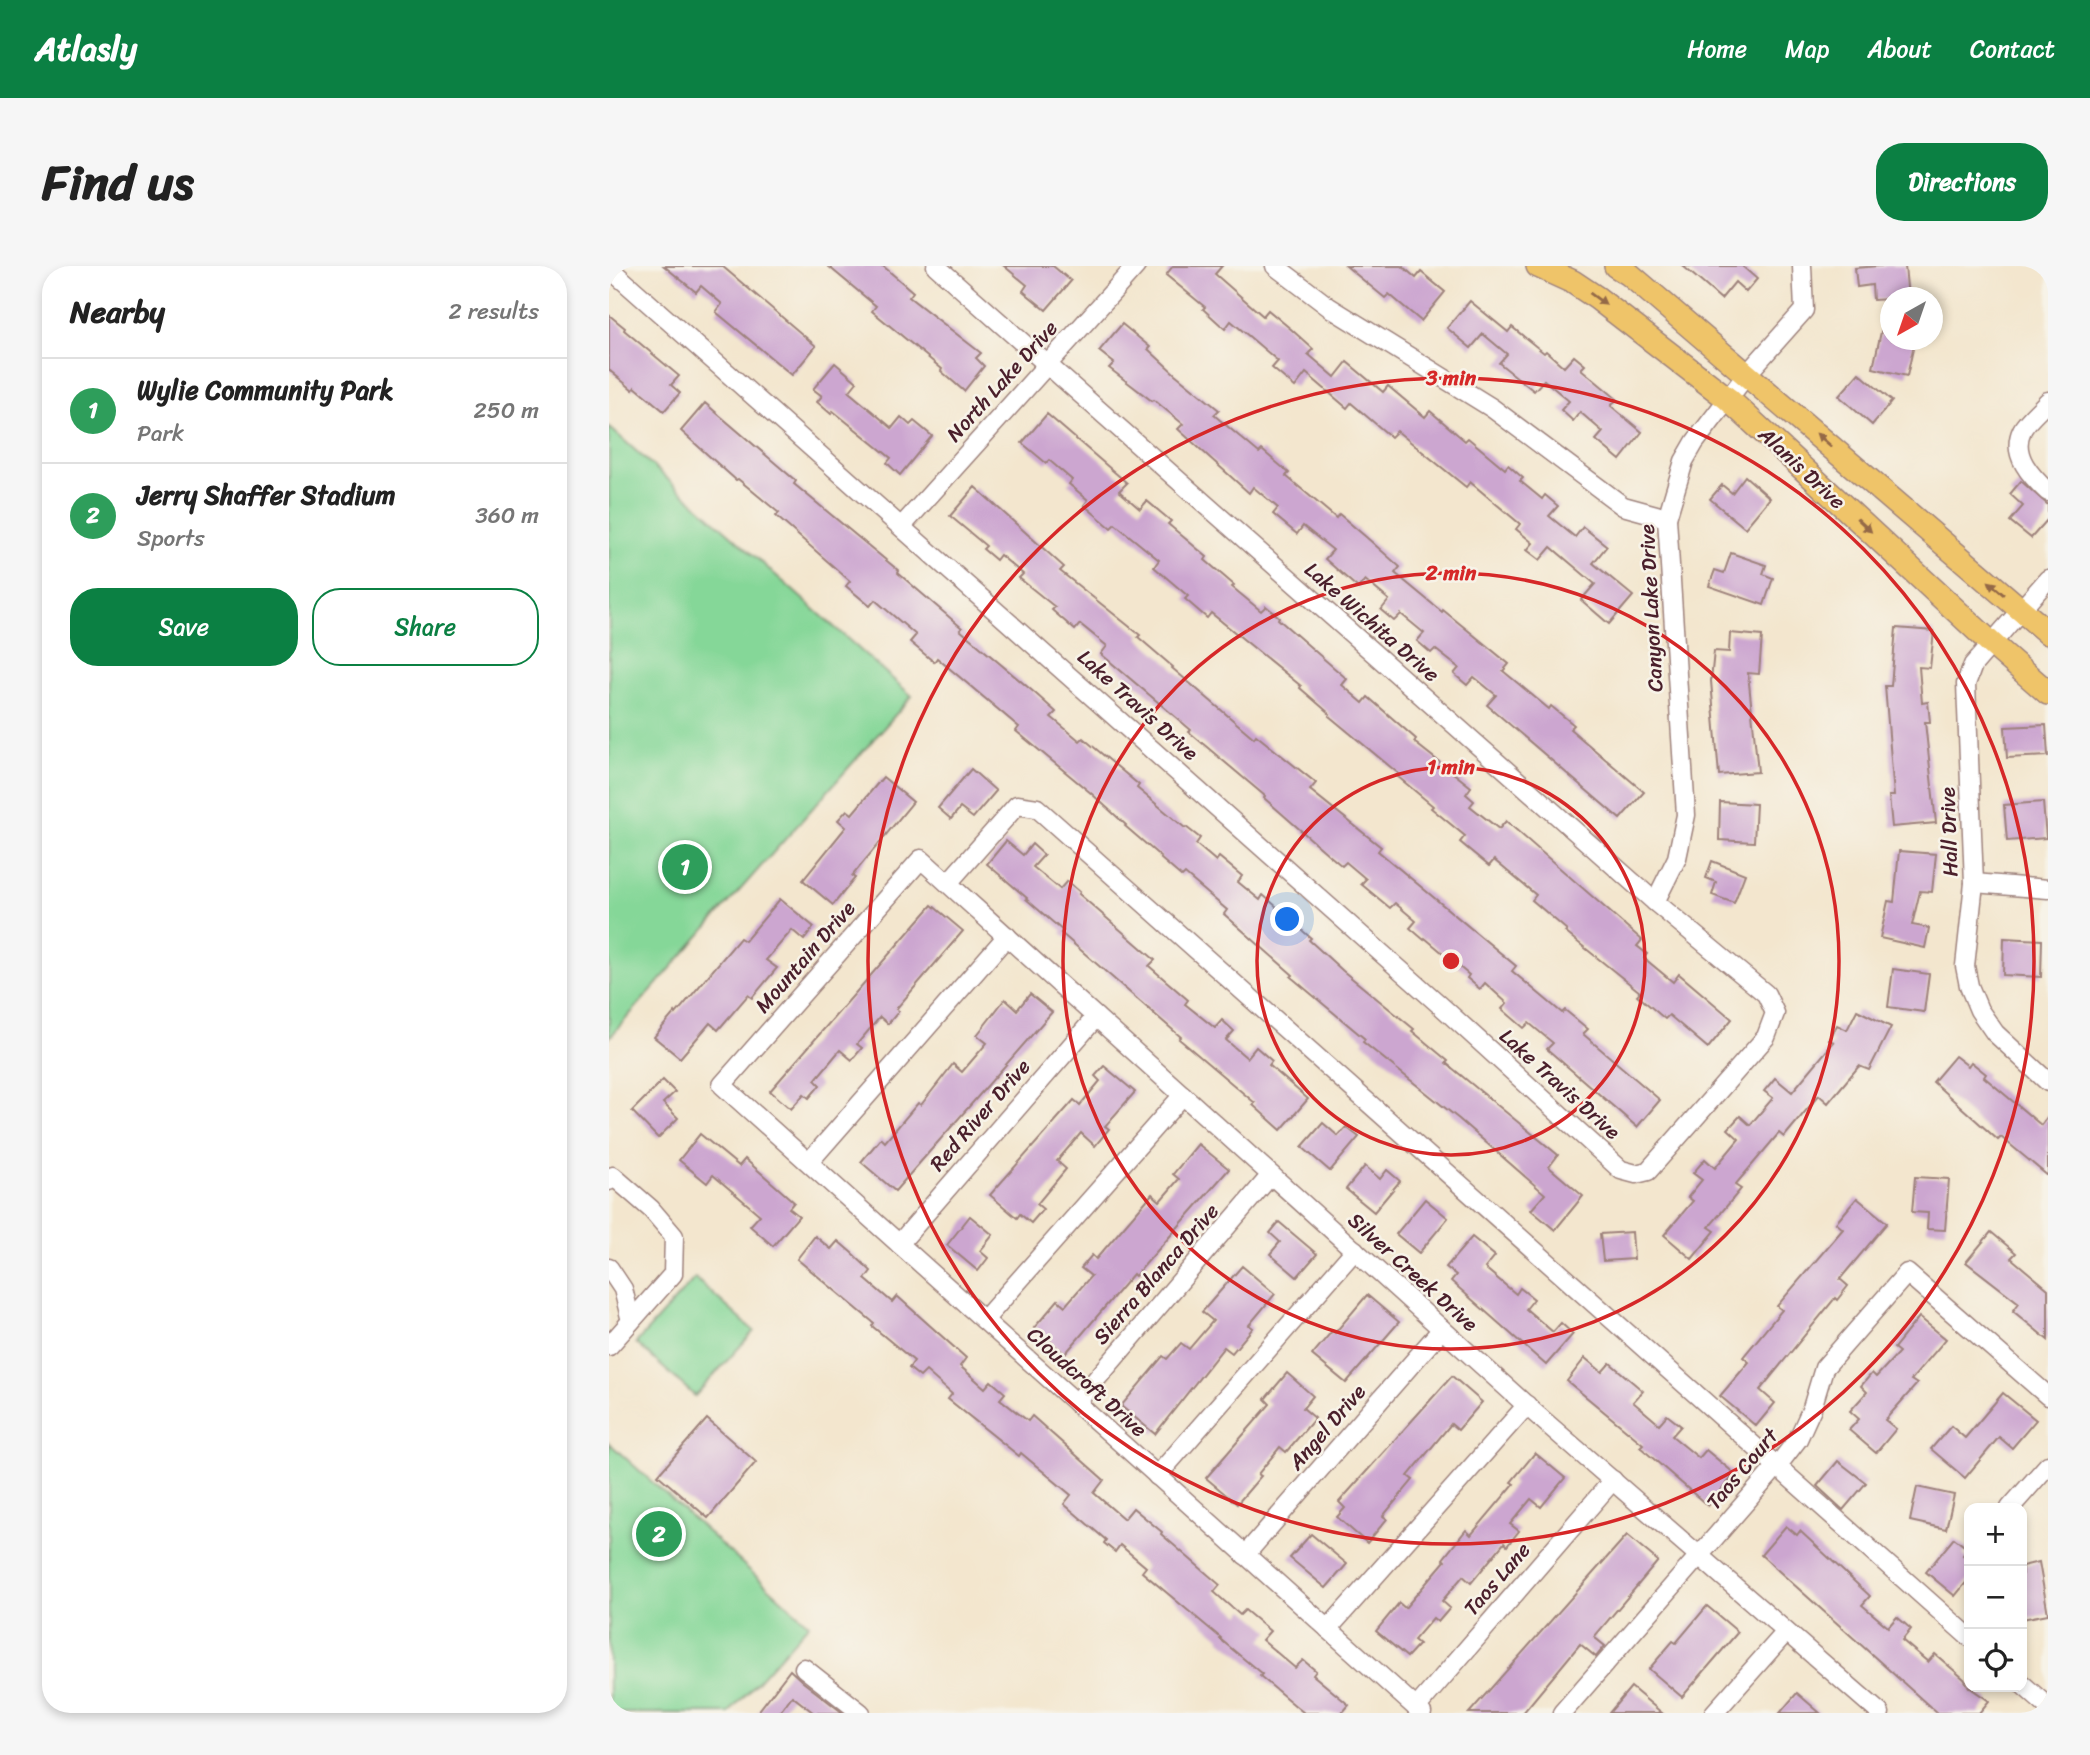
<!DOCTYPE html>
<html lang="en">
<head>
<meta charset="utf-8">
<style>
  body { margin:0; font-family:Sriracha,sans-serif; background:#f6f6f6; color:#222 }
  .controls { position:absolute; right:21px; bottom:21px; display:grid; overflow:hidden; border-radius:14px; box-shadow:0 4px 10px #0003 }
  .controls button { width:63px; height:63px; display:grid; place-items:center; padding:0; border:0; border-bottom:2px solid #e0e0e0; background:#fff; color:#222; font:35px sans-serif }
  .compass { position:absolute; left:1271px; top:21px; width:63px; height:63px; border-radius:50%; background:#fff; box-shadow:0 4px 10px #0003; rotate:220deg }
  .you { position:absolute; left:679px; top:654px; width:24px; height:24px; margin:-18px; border:5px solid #fff; border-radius:50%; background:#1a73e8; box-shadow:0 0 0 10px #1a73e833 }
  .badge { display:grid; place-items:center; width:46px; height:46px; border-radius:50%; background:#0b8043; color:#fff; font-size:23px; font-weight:700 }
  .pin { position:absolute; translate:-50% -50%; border:4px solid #fff; box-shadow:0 2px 7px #0006 }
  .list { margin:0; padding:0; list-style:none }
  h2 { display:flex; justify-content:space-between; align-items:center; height:91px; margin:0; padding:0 28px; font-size:30px }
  h2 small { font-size:23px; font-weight:400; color:#767676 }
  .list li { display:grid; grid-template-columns:46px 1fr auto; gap:21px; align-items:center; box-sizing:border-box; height:105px; padding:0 28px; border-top:2px solid #e0e0e0 }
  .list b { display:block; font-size:26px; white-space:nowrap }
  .list p { margin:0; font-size:23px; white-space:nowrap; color:#767676 }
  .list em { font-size:23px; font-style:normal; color:#767676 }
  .actions { display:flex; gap:14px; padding:21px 28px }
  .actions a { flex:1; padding:16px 0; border:2px solid #0b8043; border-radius:28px; text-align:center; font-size:24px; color:#0b8043 }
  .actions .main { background:#0b8043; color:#fff }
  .icon { flex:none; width:38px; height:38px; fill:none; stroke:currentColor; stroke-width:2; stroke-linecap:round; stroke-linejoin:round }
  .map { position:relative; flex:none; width:1439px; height:1447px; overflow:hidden; border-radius:28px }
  header { display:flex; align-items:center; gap:42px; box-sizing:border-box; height:98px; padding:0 35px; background:#0b8043; color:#fff }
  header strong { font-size:33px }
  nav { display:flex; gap:38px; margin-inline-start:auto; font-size:24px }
  .intro { display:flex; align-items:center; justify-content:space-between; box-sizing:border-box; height:168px; padding:0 42px }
  h1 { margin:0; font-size:49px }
  .button { padding:18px 32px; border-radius:28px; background:#0b8043; color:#fff; font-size:24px; font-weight:700 }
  main { display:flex; gap:42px; padding:0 42px }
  aside { flex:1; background:#fff; border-radius:28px; box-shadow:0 4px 10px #0003 }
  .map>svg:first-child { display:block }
  .green { fill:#85d798; stroke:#687b62; stroke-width:2 }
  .building { fill:#cca6d0 }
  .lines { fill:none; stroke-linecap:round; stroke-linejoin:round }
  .minor-casing { stroke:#9e827c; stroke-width:21 }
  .major-casing { stroke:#9e827c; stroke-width:26 }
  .minor { stroke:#fff; stroke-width:18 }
  .major { stroke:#efc469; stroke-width:23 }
  .oneway { fill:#946947 }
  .ring { fill:none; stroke:#d62828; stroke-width:3.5 }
  .labels { text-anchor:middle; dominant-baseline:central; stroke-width:5; stroke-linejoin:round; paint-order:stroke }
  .street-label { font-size:21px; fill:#4a1f2b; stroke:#f7f3e8 }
  .centre { fill:#d62828; stroke:#f7f3e8; stroke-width:3.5 }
  .ring-label { font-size:21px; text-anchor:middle; font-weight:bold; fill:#d62828; stroke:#f7f3e8; stroke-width:5; stroke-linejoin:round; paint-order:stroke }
</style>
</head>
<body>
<header>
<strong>Atlasly</strong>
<nav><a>Home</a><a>Map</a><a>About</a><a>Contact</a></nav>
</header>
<div class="intro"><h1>Find us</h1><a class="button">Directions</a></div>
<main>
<aside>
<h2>Nearby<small>2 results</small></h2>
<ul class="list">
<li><span class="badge" style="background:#2e9e5b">1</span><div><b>Wylie Community Park</b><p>Park</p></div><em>250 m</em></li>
<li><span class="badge" style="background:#2e9e5b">2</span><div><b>Jerry Shaffer Stadium</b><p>Sports</p></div><em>360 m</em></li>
</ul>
<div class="actions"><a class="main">Save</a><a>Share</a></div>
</aside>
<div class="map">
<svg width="1439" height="1447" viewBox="0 0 1439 1447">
  <rect width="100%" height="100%" fill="#f7f3e8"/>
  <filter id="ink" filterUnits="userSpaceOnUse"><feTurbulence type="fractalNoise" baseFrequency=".0143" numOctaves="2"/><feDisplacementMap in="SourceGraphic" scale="14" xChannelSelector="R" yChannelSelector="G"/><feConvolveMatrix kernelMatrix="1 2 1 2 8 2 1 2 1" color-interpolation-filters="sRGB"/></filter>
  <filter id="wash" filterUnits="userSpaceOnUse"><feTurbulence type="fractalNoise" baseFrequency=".00686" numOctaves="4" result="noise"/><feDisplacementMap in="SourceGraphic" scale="28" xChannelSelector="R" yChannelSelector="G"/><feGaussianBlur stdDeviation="1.57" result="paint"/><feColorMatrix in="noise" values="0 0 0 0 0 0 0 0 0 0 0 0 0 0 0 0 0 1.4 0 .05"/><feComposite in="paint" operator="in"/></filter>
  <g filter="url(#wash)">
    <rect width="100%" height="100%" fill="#f3e6ce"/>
    <g class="green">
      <path d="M0 161 303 430 0 772Z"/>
      <path d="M86 1012 145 1065 86 1130 27 1077Z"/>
      <path d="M0 1177 200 1358 120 1447H0Z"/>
    </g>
    <g id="blocks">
      <g class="building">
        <path d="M55 0H113L207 80 183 109 107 46 113 38 92 20 87 26Z"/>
        <path d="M219 0H274L304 26 300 31 372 87 367 92 375 100 355 125 332 105 333 103 263 45 267 40Z"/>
        <path d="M395 0H444L462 15 437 44 414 25 418 19Z"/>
        <path d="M564 0H613L606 8 654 50 659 44 683 64 704 83 699 88 726 111 738 96 774 126 779 120 816 151 821 145 856 175 859 172 896 203 899 199 914 212 911 215 933 233 936 229 949 240 940 250 966 271 974 261 998 280 984 297 1024 330 1000 358 972 334 986 318 942 281 931 294 918 284 924 277 907 263 911 258 861 216 857 221 788 165 782 171 742 137 738 142 697 107 686 121 663 102 669 95 622 55 616 63 594 43 596 41 557 9Z"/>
        <path d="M737 0H793L807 12 812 6 836 26 812 55 780 28 776 32Z"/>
        <path d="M1074 0H1133L1148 13 1137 26 1126 16 1112 33Z"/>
        <path d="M1270 0H1296L1299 32 1264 34 1263 19 1248 21 1246 2Z"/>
        <path d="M861 35 899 66 903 61 935 87 937 85 955 101 965 90 976 99 972 103 1008 133 1002 140 1033 166 1011 194 987 174 994 166 971 146 964 155 952 144 960 135 935 114 925 125 890 97 898 88 874 68 862 82 838 62Z"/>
        <path d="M1276 48 1282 49V74H1306L1298 110 1264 102Z"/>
        <path d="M0 49 16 62 15 64 70 110 62 119 71 127 55 145 26 121 24 124 0 104Z"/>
        <path d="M513 58 541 81 539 83 566 108 610 144 605 149 650 187 653 184 680 207 677 210 727 252 730 248 757 271 791 301 786 307 833 346 834 344 900 398 894 405 940 443 942 440 965 459 961 463 1035 526 1011 553 878 439 887 429 865 411 858 419 845 408 850 402 826 383 822 387 808 375 815 367 792 348 785 355 772 344 780 334 756 314 749 322 716 293 724 284 694 260 688 268 664 248 669 242 644 221 640 227 569 163 574 158 545 134 543 135 500 102 505 97 490 85Z"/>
        <path d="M226 97 248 116 240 126 283 162 292 151 301 159 305 155 323 170 291 209 278 197 282 192 224 145 222 148 208 136 213 130 204 123Z"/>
        <path d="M1250 107 1283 135 1263 159 1230 130Z"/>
        <path d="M96 137 187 215 185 218 290 305 289 307 353 362 351 364 427 428 447 446 442 451 471 475 474 472 530 519 528 522 576 562 577 561 591 572 587 578 607 595 610 591 633 610 629 616 651 634 654 629 668 641 667 642 702 672 700 674 734 705 805 763 803 765 839 795 837 797 949 889 940 901 974 930 946 964 922 944 936 928 850 853 754 776 756 773 682 711 684 709 615 648 618 644 576 608 573 611 551 592 552 591 516 560 517 559 483 528 407 465 410 461 328 392 325 396 301 376 307 369 266 334 261 340 237 320 241 315 167 250 170 247 129 213 127 214 72 165Z"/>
        <path d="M438 148 518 217 510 225 531 243 538 235 562 255 559 258 598 291 596 294 625 319 623 321 652 345 657 340 670 351 669 353 738 413 733 419 754 437 759 431 807 473 805 476 862 521 857 528 865 535 861 540 890 563 897 555 1033 674 1028 680 1038 688 1035 692 1064 716 1070 708 1123 753 1099 782 1060 749 1056 753 1028 729 1031 726 956 666 958 664 923 634 927 629 885 594 880 600 851 576 856 570 822 542 824 540 788 510 790 508 720 450 721 448 691 422 692 420 602 347 598 352 576 333 579 330 545 301 550 294 506 258 502 262 475 239 479 234 460 218 463 214 440 194 437 197 413 177Z"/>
        <path d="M1136 210 1161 232 1136 262 1101 233 1113 219 1123 227Z"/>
        <path d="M1412 215 1439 239V253L1422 272 1401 255 1414 240 1401 228Z"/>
        <path d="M366 221 455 301 451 305 531 369 529 371 564 401 563 402 645 472 647 469 707 517 701 524 772 581 769 585 907 700 903 705 953 747 956 744 979 763 974 768 1051 834 1028 861 938 783 944 777 920 757 915 762 893 743 898 737 876 717 871 723 858 712 860 709 816 672 815 674 801 662 807 655 786 637 781 642 752 618 757 613 737 596 733 600 720 589 655 532 656 530 580 466 582 464 492 388 498 380 471 358 466 364 443 344 446 341 410 312 414 308 391 289 387 294 374 283 377 280 341 250Z"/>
        <path d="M1122 287 1157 299 1154 308 1164 312 1155 339 1100 320 1106 304 1115 307Z"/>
        <path d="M1287 362 1325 365 1321 402 1310 401 1313 437 1319 436 1321 456H1316L1327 557 1283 561 1280 530H1285L1276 420H1282Z"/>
        <path d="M1121 367 1153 370 1150 408 1139 407 1149 506 1110 509 1102 415 1105 385 1120 386Z"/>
        <path d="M1437 459 1439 490 1398 492 1396 461Z"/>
        <path d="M362 503 387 525 364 552 351 542 342 553 329 542Z"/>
        <path d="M274 511 304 536 243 610 246 612 224 639 194 614 237 561 229 554 238 544 243 548Z"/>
        <path d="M1111 536 1147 538 1145 576 1110 574Z"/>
        <path d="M1434 536 1437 572 1398 575 1395 539Z"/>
        <path d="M397 575 414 589 423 578 435 589 424 601 451 623 458 615 471 626 470 628 546 694 540 700 579 734 576 738 606 762 613 754 625 765 617 774 638 792 647 781 663 795 660 799 699 833 672 864 644 839 646 837 570 773 572 771 452 667 454 665 417 633 418 632 378 598Z"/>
        <path d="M1290 585 1327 588 1323 626 1311 625 1303 659 1320 662 1316 682 1271 672 1279 635 1285 636Z"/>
        <path d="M1103 595 1136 608 1125 637 1103 629 1107 616 1097 612Z"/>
        <path d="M171 633 205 661 195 674 183 664 157 694 168 702 143 732 139 729 109 764 101 757 71 792 45 771 66 746 67 748 131 672 136 675Z"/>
        <path d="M323 639 354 665 287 743 290 745 279 758 271 751 248 778 253 782 243 794 231 784 206 814 211 819 200 832 195 828 182 843 161 825Z"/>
        <path d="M1395 672 1433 674 1432 711 1394 709Z"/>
        <path d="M1284 703 1320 708 1315 746 1279 741Z"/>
        <path d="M421 728 443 746 286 925 252 896 272 872 276 876 309 837 312 839 344 798 353 806 378 777 368 769 396 733 408 744Z"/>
        <path d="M1248 744 1282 761 1260 804 1250 800 1219 837 1210 829 1175 871 1170 867 1126 919 1132 923 1100 961 1106 965 1083 993 1055 969 1084 935 1079 931 1093 914 1084 907 1096 893 1106 902 1130 873 1119 863 1131 850 1141 859 1164 832 1155 825 1166 812 1183 826 1225 776 1220 774 1228 759 1238 764Z"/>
        <path d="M1346 790 1359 800 1362 796 1377 808 1375 811 1432 859 1439 850V910L1392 871 1389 874 1324 816Z"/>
        <path d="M495 800 526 826 496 860 500 863 486 880 472 867 448 895 457 903 428 938 434 943 422 957 411 948 408 952 381 929 465 834 471 839 491 815 486 810Z"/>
        <path d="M54 814 66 826 54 837 69 852 49 872 23 845Z"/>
        <path d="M714 857 729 870 737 861 750 871 721 905 693 881Z"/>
        <path d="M91 868 130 900 136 893 185 936 180 942 190 950 164 980 141 960 151 949 104 909 98 917 70 894Z"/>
        <path d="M589 878 620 903 526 1010 524 1008 456 1088 425 1062 449 1034 456 1040 482 1010 472 1002 483 989 487 993 543 928 551 935 570 913 564 908Z"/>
        <path d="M756 900 771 913 778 904 791 915 765 946 737 923Z"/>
        <path d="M1306 911 1340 913 1336 964 1318 963 1319 947 1303 946Z"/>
        <path d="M1248 932 1278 957 1231 1013 1239 1020 1228 1034 1226 1032 1151 1124 1166 1137 1147 1160 1111 1130 1140 1096 1134 1091 1173 1044 1168 1040 1234 963 1227 957Z"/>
        <path d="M816 933 839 952 810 987 787 968Z"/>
        <path d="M361 950 384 969 371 985 379 992 369 1005 338 979Z"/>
        <path d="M670 956 708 988 688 1011 661 988 671 976 661 967Z"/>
        <path d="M1023 966 1025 993 994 995 991 968Z"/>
        <path d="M1382 966 1407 987 1402 992 1439 1023V1074L1404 1045 1410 1037 1357 996Z"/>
        <path d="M206 970 222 983 229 975 243 987 262 1005 256 1013 283 1036 288 1030 357 1092 351 1100 376 1122 382 1115 396 1127 391 1133 419 1155 423 1150 495 1214 485 1227 515 1253 524 1242 553 1266 552 1268 611 1319 605 1326 631 1349 636 1344 661 1365 653 1374 686 1402 694 1394 707 1405 704 1409 740 1439 733 1447H695L651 1410 653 1408 611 1373 612 1372 533 1306 537 1301 511 1279 506 1286 495 1277 497 1274 455 1238 462 1229 412 1187 410 1190 339 1133 343 1128 317 1105 311 1111 300 1102 305 1095 263 1060 265 1057 188 993Z"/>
        <path d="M863 971 886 990 876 1002 907 1028 911 1022 925 1033 917 1043 944 1066 952 1057 964 1068 937 1099 842 1015 847 1009 837 1001Z"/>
        <path d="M633 1000 666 1028 640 1059 644 1062 623 1087 615 1081 546 1168 512 1140 554 1090 558 1093 572 1077 580 1083 604 1055 593 1046Z"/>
        <path d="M758 1029 790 1056 737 1117 703 1089 723 1065 726 1067Z"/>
        <path d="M1310 1051 1337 1073 1302 1114 1308 1118 1276 1154 1287 1163 1267 1187 1240 1164 1250 1153 1241 1145 1258 1126 1252 1120 1263 1107 1267 1111 1290 1086 1285 1082Z"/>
        <path d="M976 1092 993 1106 1001 1097 1034 1125 1024 1136 1050 1158 1058 1149 1072 1160 1063 1170 1090 1192 1097 1184 1126 1208 1099 1240 1031 1181 1034 1178 958 1115Z"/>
        <path d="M678 1107 704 1130 694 1142 706 1152 677 1186 671 1181 649 1208 652 1210 628 1238 597 1212 661 1138 656 1133Z"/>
        <path d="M843 1110 873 1136 849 1164 842 1158 799 1210 804 1214 774 1250 778 1253 758 1277 728 1251 736 1242 730 1236Z"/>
        <path d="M1394 1127 1427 1154 1403 1182 1390 1171 1356 1212 1322 1183 1342 1160 1356 1172Z"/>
        <path d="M98 1153 147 1196 99 1252 49 1209Z"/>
        <path d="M926 1187 956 1212 932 1241 922 1233 901 1258 910 1265 898 1280 895 1277 862 1317 854 1310 833 1335 841 1342 829 1356 824 1352 805 1374 810 1378 798 1391 767 1365 790 1337 796 1342 836 1295 834 1293 857 1264 862 1269 905 1218 902 1216Z"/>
        <path d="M1229 1195 1257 1217 1234 1244 1208 1220Z"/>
        <path d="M1308 1221 1345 1229 1337 1263 1301 1255Z"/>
        <path d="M1177 1260 1188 1269 1191 1265 1261 1330 1253 1339 1279 1361 1288 1351 1302 1363 1293 1374 1319 1396 1326 1388 1355 1413 1360 1421 1380 1435 1370 1447H1328L1152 1289Z"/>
        <path d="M702 1268 738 1298 717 1322 681 1292Z"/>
        <path d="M1018 1269 1049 1295 985 1371 996 1380 987 1391 971 1378 914 1447H860Z"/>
        <path d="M1345 1272 1359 1283 1354 1289 1360 1294V1313L1346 1330 1317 1306Z"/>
        <path d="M1430 1296 1439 1348 1413 1353V1300Z"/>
        <path d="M1098 1340 1129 1366 1073 1431 1040 1403 1064 1375 1067 1377Z"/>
        <path d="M181 1404 194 1416 234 1447H205L183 1430 170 1447H148Z"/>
        <path d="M1022 1421 1053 1447H1000Z"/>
        <path d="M1188 1427 1211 1447H1171Z"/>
      </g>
    </g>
  </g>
  <g filter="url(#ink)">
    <use href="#blocks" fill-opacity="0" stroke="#9e827c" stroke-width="2"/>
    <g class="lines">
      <defs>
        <g id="minor">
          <path d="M666 0 720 41 883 142 1014 240 1058 252"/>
          <path d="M0 2 832 740 1012 904 1027 908 1039 905 1157 771 1166 747 1157 728 1046 636 327 0"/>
          <path d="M1439 135C1431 144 1418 154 1413 164 1401 189 1423 211 1439 226"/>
          <path d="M293 260 527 0"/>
          <path d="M1439 313 1364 399 1357 418 1365 617 1356 700 1360 720 1370 744 1386 767 1439 816"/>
          <path d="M339 617 408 539 428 542 1360 1371"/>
          <path d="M1365 617 1439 623"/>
          <path d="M1046 636 1068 592 1077 549 1058 252 1075 195 1086 176 1138 108 1195 44 1193 0"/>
          <path d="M200 896 398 670"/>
          <path d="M0 915 4 910 42 943 65 970 64 1008 0 1080"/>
          <path d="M290 978 487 751"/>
          <path d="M0 1002 14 1023 22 1055"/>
          <path d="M375 1054 574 829"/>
          <path d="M467 1137 662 909"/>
          <path d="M548 1210 746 984"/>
          <path d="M1401 1242 1439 1199"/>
          <path d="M636 1289 833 1063"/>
          <path d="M719 1363 918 1139"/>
          <path d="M195 1402 252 1447"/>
          <path d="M1413 1418 1439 1441"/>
          <path d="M807 1442 1004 1214"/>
          <path d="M813 1447 113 819 312 593 927 1148 1271 1447"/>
          <path d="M953 1447 1169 1199 1189 1173 1203 1142 1215 1102 1298 1007 1439 1130"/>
          <path d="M1105 1447 1177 1366"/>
        </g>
        <g id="major">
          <path d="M929 0 964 16 988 32 1119 133 1383 378 1439 427"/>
          <path d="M1007 0 1020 8 1439 367"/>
        </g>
      </defs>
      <use href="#minor" class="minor-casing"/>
      <use href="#major" class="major-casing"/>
      <use href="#minor" class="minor"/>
      <use href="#major" class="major"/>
    </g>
    <defs><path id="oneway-solid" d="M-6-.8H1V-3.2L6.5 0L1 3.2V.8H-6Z" transform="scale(1.75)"/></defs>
    <g class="oneway">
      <use href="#oneway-solid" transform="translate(989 33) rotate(36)"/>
      <use href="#oneway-solid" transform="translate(1215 174) rotate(-139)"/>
      <use href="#oneway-solid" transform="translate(1255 259) rotate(43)"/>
      <use href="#oneway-solid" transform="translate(1387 322) rotate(-139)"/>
    </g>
  </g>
  <g class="ring">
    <circle cx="842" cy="695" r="194"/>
    <circle cx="842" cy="695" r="388"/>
    <circle cx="842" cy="695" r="583"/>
  </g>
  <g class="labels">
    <g class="street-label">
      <text transform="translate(393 115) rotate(-48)">North Lake Drive</text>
      <text transform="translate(1193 202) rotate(43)">Alanis Drive</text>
      <text transform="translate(1042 342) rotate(-93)">Canyon Lake Drive</text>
      <text transform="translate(763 356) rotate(41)">Lake Wichita Drive</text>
      <text transform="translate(529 439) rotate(42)">Lake Travis Drive</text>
      <text transform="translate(1340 566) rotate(-92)">Hall Drive</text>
      <text transform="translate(196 691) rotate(-49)">Mountain Drive</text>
      <text transform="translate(951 818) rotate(42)">Lake Travis Drive</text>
      <text transform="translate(371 849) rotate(-49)">Red River Drive</text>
      <text transform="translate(804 1006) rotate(42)">Silver Creek Drive</text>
      <text transform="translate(547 1008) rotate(-49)">Sierra Blanca Drive</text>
      <text transform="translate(478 1116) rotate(42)">Cloudcroft Drive</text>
      <text transform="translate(718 1161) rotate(-49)">Angel Drive</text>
      <text transform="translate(1133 1203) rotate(-50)">Taos Court</text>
      <text transform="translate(888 1313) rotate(-49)">Taos Lane</text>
    </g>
  </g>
  <circle cx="842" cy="695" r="10" class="centre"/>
  <g class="ring-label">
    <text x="842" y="119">3 min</text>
    <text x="842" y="314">2 min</text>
    <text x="842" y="508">1 min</text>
  </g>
</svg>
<div class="controls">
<button>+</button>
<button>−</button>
<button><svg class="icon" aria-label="locate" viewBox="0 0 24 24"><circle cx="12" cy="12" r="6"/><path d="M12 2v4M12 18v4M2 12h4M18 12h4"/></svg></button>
</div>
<svg class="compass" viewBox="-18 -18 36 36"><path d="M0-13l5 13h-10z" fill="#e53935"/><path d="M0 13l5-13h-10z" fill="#767676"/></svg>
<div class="you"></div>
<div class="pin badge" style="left:76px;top:601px;background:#2e9e5b">1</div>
<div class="pin badge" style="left:50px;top:1268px;background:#2e9e5b">2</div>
</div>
</main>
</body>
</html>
